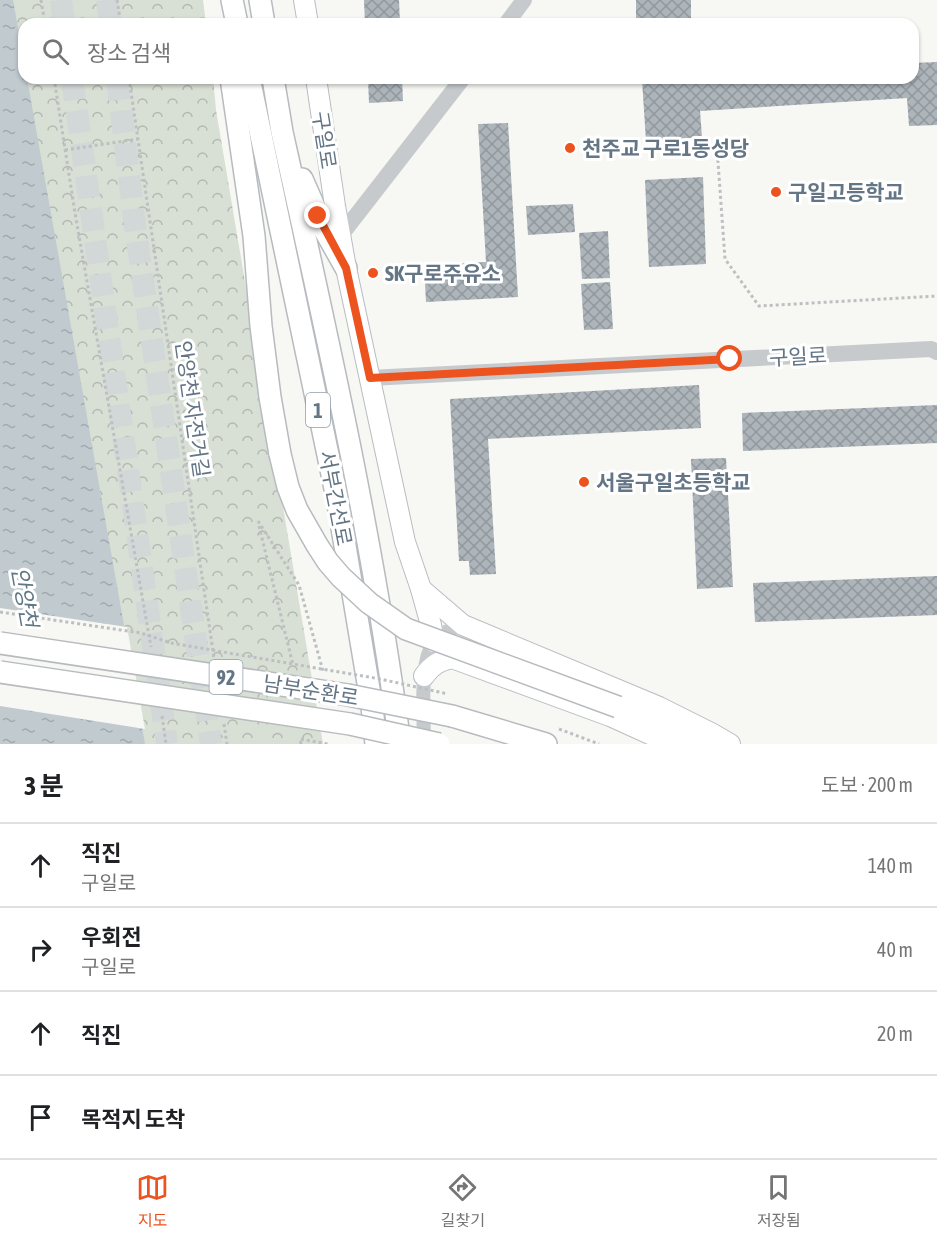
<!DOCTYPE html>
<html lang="ko">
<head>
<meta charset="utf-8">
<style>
  body { margin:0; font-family:"Asap Condensed","Noto Sans KR",sans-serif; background:#f6f6f6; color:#202124 }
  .stop { position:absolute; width:18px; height:18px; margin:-14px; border:4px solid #ed531e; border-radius:50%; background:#fff }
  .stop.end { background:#ed531e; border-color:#fff; box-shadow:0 2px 6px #0008 }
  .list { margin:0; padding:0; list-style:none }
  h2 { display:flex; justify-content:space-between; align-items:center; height:78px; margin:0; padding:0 24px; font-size:26px }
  h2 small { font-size:20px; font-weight:400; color:#757577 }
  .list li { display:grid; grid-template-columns:39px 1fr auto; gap:18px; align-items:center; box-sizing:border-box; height:84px; padding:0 24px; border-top:2px solid #e0e0e0 }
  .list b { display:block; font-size:22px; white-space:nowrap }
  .list p { margin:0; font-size:20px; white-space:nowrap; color:#757577 }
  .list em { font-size:20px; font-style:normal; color:#757577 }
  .icon { flex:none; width:33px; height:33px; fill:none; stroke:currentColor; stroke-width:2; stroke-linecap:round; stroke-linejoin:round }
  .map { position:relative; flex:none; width:937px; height:744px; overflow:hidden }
  .search { position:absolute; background:#fff; box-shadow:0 2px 4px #0004; left:18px; right:18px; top:18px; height:66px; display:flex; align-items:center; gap:15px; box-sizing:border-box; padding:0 21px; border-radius:18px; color:#757577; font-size:22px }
  .sheet { height:414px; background:#fff }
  nav { display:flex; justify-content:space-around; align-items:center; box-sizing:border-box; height:84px; border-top:2px solid #e0e0e0; background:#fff; font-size:16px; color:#757577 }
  nav a { display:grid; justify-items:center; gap:3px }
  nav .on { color:#ed531e }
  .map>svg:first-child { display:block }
  .forest { fill:url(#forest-crowns) }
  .water { fill:url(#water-ripples) }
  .pier { fill:#f7f7f3 }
  .building { fill:url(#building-cross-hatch) }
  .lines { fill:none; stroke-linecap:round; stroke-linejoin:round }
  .trunk-tunnel { stroke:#d2d7d8; stroke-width:22; stroke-dasharray:22 11; stroke-linecap:butt }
  .secondary-casing { stroke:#b8bdc2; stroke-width:22 }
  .primary-casing { stroke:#b7bbbf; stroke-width:24 }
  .path { stroke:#bdc0c2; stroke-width:3; stroke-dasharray:3 3; stroke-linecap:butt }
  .minor { stroke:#c6cacd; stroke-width:14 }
  .tertiary { stroke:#c6cacd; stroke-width:16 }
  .secondary { stroke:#fff; stroke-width:20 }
  .primary { stroke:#fff; stroke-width:21 }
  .primary-bridge-casing { stroke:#b7bbbf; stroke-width:24; stroke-linecap:butt }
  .path-bridge { stroke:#bdc0c2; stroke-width:3; stroke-dasharray:3 3; stroke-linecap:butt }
  .primary-bridge { stroke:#fff; stroke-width:21 }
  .route { stroke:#ed531e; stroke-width:8 }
  .poi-dot { fill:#ed531e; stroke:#fff; stroke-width:2 }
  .labels { text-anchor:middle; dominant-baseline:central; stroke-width:6; stroke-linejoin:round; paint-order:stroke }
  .shield { fill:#fff; stroke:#929faa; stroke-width:1.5 }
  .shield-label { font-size:20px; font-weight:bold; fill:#647686 }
  .street-label { font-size:21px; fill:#647686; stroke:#fff }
  .poi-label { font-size:21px; font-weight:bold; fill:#647686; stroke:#fff; text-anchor:start }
  .water-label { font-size:22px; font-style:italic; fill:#607883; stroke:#fff }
</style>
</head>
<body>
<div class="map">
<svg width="937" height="744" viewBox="0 0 937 744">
  <defs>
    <pattern id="forest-crowns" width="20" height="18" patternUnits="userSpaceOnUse" patternTransform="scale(1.5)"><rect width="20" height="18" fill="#d8dfd4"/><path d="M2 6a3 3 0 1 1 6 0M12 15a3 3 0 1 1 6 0" fill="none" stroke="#b3b9b2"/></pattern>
    <pattern id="water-ripples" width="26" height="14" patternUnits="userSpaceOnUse" patternTransform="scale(1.5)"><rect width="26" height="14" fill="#c0cacf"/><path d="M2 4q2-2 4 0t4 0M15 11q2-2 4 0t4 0" fill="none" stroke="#a0a9ae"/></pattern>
    <pattern id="building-cross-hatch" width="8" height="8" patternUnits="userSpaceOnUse" patternTransform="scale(1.5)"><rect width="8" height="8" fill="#adb5bb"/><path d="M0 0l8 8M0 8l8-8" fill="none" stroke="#90989e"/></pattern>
  </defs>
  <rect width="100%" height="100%" fill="#f7f7f3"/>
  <path class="forest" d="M0 0H203L206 24H24V78H213L216 110 323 744H0Z"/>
  <path class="water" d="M0 0H13L24 62V78H27L145 744H0Z"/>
  <path class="pier" d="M0 608 127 627 145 729 0 706Z"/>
  <g class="building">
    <path d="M364 0H399L400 24H365Z"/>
    <path d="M636 0H691V22L636 24Z"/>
    <path d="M937 62V125L909 126 907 98 700 111 702 137 646 141 642 80 681 78H913V63Z"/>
    <path d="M368 78H402L403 101 369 103Z"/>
    <path d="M508 123 518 297 426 302 424 265 486 262 478 124Z"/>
    <path d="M703 177 706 264 649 267 645 180Z"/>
    <path d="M573 204 575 232 528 235 526 206Z"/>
    <path d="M608 231 610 278 582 279 579 233Z"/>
    <path d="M610 282 613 329 584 330 581 284Z"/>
    <path d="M699 385 701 428 488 439 496 574 470 575 469 561H459L450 399Z"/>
    <path d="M937 405V443L743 451 742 413Z"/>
    <path d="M726 458 733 587 697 589 691 459Z"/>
    <path d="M937 576V615L755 622 753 583Z"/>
  </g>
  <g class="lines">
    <g class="trunk-tunnel">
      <path d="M61 0 64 24"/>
      <path d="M107 0 110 24"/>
      <path d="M72 78 167 744"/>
      <path d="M117 78 135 226 211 744"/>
    </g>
    <defs>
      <g id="secondary">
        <path d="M304 0 308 24"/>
        <path d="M316 78 335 206 346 268 405 542 421 589 463 625 659 707 711 733 730 744"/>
        <path d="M421 589 431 625 434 642"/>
        <path d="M424 676C432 665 439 661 452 658L610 716 672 744"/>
      </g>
      <g id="primary">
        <path d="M232 0 237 24"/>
        <path d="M260 0 264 24"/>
        <path d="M231 78 254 236 261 326 270 397 280 454"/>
        <path d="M249 78 337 498 372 707 376 744"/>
        <path d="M273 78 282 132C327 335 373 538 400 744"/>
        <path d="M302 179 324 229 346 268"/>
        <path d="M618 707 700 744"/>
        <path d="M452 716 546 744"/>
      </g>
    </defs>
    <use href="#secondary" class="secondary-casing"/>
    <use href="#primary" class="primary-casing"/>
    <g class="path">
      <path d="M41 0 45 24"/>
      <path d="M117 0 121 24"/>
      <path d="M54 78 75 213 151 647"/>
      <path d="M129 78 214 658"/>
      <path d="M717 148 725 259 759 306 937 296"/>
      <path d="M65 150 138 139"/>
      <path d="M258 521 299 585 323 671"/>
      <path d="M259 526 293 665"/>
      <path d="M162 716 166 744"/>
      <path d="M224 724 227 744"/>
      <path d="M559 729 599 744"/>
      <path d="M301 744 300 739 328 744"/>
    </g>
    <path class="minor" d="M424 744C424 718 420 673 430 649 436 635 450 629 463 625"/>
    <g class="tertiary">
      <path d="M506 24 524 0"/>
      <path d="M341 235 463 78"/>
      <path d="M370 378 931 349 937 352"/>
    </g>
    <use href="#secondary" class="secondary"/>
    <use href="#primary" class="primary"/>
    <defs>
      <g id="primary-bridge">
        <path d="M280 454 288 487 297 510 317 545 328 562 341 577 369 603 406 629 618 707"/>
        <path d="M0 643 348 695 452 716"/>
        <path d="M0 672 350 724 439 744"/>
      </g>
    </defs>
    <use href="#primary-bridge" class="primary-bridge-casing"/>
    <path class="path-bridge" d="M0 612 141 633 171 643 380 679 448 694"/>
    <use href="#primary-bridge" class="primary-bridge"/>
  </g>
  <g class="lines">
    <path class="route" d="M318 216 346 268 370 378 730 359"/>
  </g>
  <g class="poi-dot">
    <circle cx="570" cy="148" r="6"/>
    <circle cx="776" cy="192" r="6"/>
    <circle cx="373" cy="273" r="6"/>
    <circle cx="584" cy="482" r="6"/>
  </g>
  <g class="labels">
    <g class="shield">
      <rect x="306" y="393" width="24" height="34" rx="4.5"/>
      <rect x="209.5" y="660" width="33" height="34" rx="4.5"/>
    </g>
    <g class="shield-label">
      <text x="318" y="410">1</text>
      <text x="226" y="677">92</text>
    </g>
    <g class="street-label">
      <text transform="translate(325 140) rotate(81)">구일로</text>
      <text transform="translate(798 356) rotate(-3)">구일로</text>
      <text transform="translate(193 409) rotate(82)">안양천 자전거길</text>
      <text transform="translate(336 498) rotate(79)">서부간선로</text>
      <text transform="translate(311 690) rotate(9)">남부순환로</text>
    </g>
    <g class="poi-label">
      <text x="582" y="148">천주교 구로1동성당</text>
      <text x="788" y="192">구일고등학교</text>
      <text x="385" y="273">SK구로주유소</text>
      <text x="596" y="482">서울구일초등학교</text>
    </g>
    <g class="water-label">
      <text transform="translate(25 597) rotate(80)">안양천</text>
    </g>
  </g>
</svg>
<div class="stop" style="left:730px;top:359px"></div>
<div class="stop end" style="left:318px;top:216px"></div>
<div class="search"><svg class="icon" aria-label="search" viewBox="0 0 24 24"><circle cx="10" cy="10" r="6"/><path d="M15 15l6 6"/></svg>장소 검색</div>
</div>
<section class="sheet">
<h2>3 분<small>도보 · 200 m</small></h2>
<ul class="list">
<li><svg class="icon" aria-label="ahead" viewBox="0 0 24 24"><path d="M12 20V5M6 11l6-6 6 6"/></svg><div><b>직진</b><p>구일로</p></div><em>140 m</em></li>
<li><svg class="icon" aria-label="right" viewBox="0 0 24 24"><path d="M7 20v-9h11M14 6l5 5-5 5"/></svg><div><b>우회전</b><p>구일로</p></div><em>40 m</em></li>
<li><svg class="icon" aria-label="ahead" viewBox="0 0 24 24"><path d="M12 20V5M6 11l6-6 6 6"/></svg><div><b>직진</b></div><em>20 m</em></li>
<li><svg class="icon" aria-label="arrive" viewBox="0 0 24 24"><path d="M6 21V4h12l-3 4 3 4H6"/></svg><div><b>목적지 도착</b></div></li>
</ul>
</section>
<nav>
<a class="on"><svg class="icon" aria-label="map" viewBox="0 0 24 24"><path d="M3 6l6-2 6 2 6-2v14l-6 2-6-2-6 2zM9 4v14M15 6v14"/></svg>지도</a>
<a><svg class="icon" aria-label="directions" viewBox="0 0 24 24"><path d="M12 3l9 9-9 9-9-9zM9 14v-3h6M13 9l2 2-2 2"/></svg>길찾기</a>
<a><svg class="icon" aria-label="saved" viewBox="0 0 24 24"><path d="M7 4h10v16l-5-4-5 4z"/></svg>저장됨</a>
</nav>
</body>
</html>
